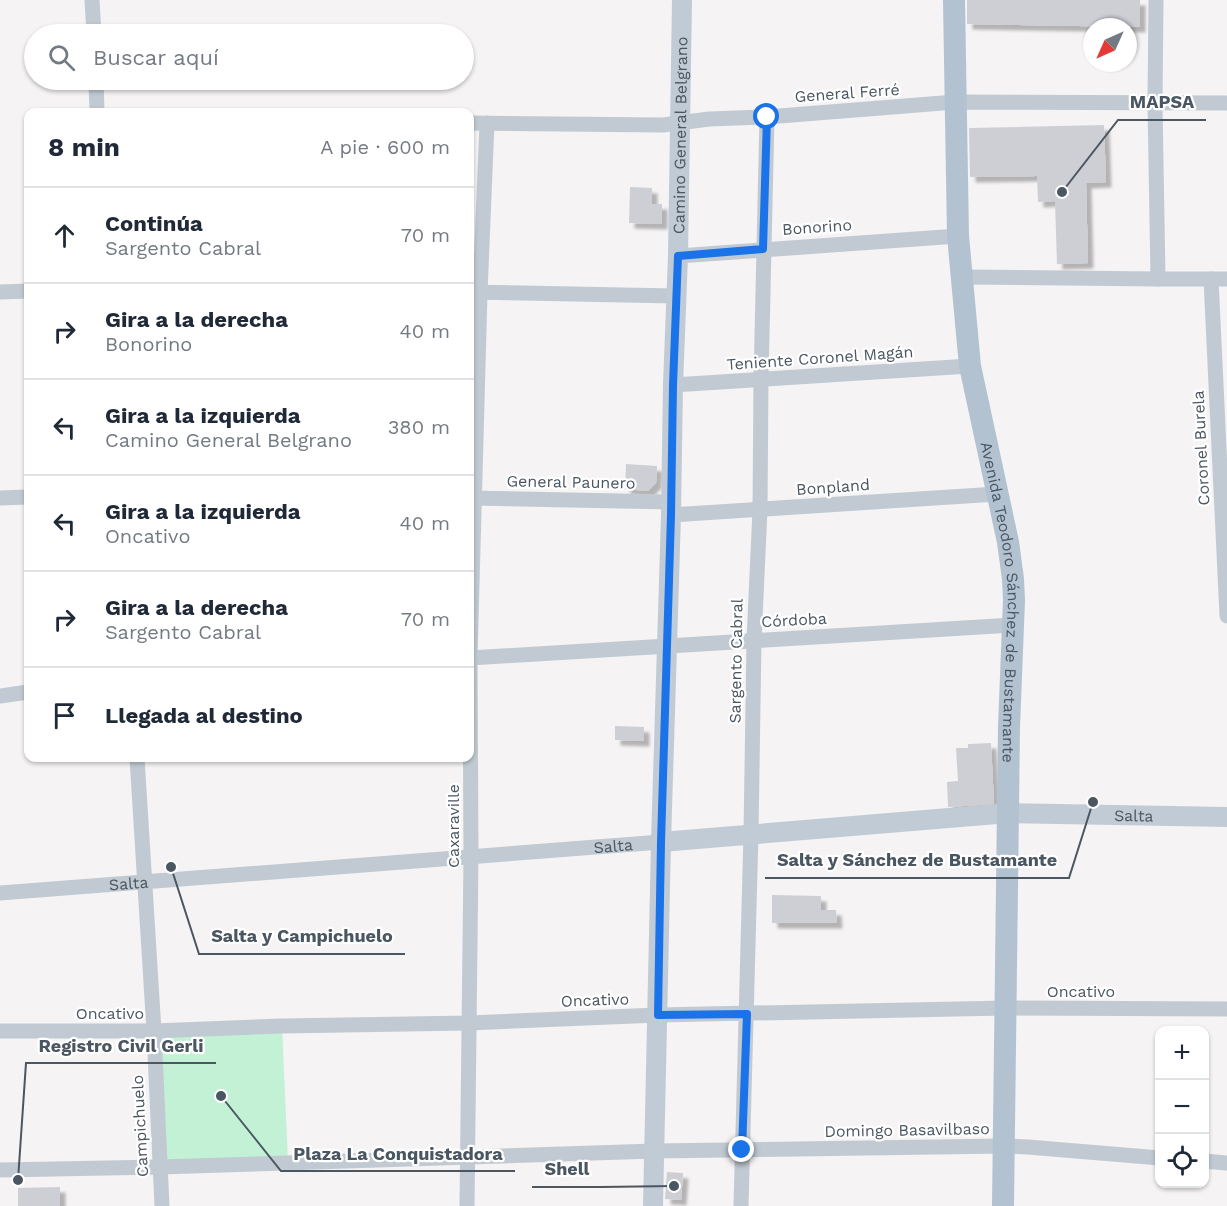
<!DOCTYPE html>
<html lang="es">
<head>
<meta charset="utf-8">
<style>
  body { margin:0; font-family:"Work Sans",sans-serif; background:#f2f2f3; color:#1f2937 }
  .controls { position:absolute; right:18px; bottom:18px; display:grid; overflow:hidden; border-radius:12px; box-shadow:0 2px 4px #0004 }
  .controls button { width:54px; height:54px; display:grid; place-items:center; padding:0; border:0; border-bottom:2px solid #e0e1e3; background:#fff; color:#1f2937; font:30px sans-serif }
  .compass { position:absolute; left:1083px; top:18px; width:54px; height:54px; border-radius:50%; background:#fff; box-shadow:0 2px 4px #0004; rotate:225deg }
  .stop { position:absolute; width:18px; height:18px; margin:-14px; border:4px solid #1a73e8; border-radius:50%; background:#fff }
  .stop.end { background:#1a73e8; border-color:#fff; box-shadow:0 2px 6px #0008 }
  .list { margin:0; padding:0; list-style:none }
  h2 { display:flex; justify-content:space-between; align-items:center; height:78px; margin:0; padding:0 24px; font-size:26px }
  h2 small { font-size:20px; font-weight:400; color:#747a83 }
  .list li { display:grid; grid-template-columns:39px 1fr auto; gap:18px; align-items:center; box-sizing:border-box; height:96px; padding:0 24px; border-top:2px solid #e0e1e3 }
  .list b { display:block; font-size:22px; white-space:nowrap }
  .list p { margin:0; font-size:20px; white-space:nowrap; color:#747a83 }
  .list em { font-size:20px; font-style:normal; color:#747a83 }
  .icon { flex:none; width:33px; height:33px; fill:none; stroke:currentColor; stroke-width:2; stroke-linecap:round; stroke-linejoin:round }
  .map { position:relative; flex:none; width:1227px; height:1206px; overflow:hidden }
  .search { position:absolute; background:#fff; box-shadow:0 2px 4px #0004; left:24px; top:24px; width:450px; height:66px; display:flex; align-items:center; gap:15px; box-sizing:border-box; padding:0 21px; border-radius:33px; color:#747a83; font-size:22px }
  .panel { position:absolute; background:#fff; box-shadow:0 2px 4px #0004; left:24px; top:108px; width:450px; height:654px; border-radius:12px }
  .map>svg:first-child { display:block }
  .green { fill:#c3f1d5 }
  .building { fill:#cdcfd5; filter:url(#shadow) }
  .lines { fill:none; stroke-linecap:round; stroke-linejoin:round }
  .street { stroke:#c1cad2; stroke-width:15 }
  .secondary { stroke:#c1cbd6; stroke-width:20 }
  .primary { stroke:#b3c2d1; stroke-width:22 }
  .route { stroke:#1a73e8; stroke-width:8 }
  .labels { text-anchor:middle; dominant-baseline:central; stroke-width:4.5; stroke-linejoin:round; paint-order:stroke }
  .street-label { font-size:16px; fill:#4a5661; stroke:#fff }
  .leader { fill:none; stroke:#4a5661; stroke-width:2 }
  .callout-dot { fill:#4a5661; stroke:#fff; stroke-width:2 }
  .callout-label { font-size:18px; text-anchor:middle; font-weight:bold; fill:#4a5661; stroke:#fff; stroke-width:4.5; stroke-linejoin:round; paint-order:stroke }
</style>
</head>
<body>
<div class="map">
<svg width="1227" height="1206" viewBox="0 0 1227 1206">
  <defs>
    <filter id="shadow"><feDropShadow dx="5.5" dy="5.5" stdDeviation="1.5" flood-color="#0004"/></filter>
  </defs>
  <rect width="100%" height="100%" fill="#f5f3f3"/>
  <path class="green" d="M282 1026 288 1162 160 1167 154 1031Z"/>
  <g class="building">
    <path d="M967 0H1140V27L967 24Z"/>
    <path d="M1104 125 1106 182 1086 183 1088 263 1057 264 1055 201 1038 202 1037 176 970 177 969 128Z"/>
    <path d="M630 187 652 188V204H662V224L629 223Z"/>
    <path d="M626 464 657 466 656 483 648 491 625 489Z"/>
    <path d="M615 726 644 727V741L615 740Z"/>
    <path d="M991 743 994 804 948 807 947 782 958 781 956 748H968V744Z"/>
    <path d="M772 895 821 896V910H836L837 923H772Z"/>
    <path d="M667 1172 683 1173 681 1200 665 1199Z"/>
    <path d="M60 1187V1206H18V1188Z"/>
  </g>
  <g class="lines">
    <g class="street">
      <path d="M92 0 94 34"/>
      <path d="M1156 0 1155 104 1158 279"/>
      <path d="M96 80 97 112"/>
      <path d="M470 123 663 125 709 119 767 117 955 102 1227 103"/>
      <path d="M678 256 958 236"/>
      <path d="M962 277 1158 279H1227"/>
      <path d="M1211 279 1227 616"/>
      <path d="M0 292 28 291"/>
      <path d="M470 292 676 296"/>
      <path d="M673 385 970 366"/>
      <path d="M0 498 28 497"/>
      <path d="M470 498 671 502"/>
      <path d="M671 515 997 494"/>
      <path d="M470 658 1013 625"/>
      <path d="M0 696 28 692"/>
      <path d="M137 758 154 1031 162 1206"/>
      <path id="s1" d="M0 893 661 842"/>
      <path d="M0 1031H154L282 1026 469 1023 658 1015 1006 1008 1227 1009"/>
      <path d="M1204 1161 1227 1163"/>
      <path d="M0 1170 160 1167 655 1151 1004 1146 1028 1147 1160 1158"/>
      <path d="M467 1206 471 856 470 658 480 293 487 123"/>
      <path d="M741 1206 751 834 754 640 760 510 761 379 767 117"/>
    </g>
    <g class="secondary">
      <path id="s2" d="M661 842 1009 813 1227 817"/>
      <path id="s3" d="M653 1206 661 842 671 515 673 385 678 256 682 0"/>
    </g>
    <path class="primary" id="s4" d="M954 0 958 236 970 366 1008 542 1013 579 1014 600 1009 727 1003 1206"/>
  </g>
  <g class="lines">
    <path class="route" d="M742 1150 747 1014 658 1015 661 842 671 515 673 385 678 256 763 249 767 117"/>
  </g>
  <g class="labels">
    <g class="street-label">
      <text transform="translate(847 93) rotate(-4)">General Ferré</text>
      <text stroke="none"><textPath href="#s3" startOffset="1071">Camino General Belgrano</textPath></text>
      <text transform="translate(817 227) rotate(-4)">Bonorino</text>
      <text transform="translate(820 358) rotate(-4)">Teniente Coronel Magán</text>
      <text transform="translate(1201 448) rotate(-93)">Coronel Burela</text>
      <text transform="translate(571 482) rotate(1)">General Paunero</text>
      <text transform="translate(833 487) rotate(-4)">Bonpland</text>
      <text stroke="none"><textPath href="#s4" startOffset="606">Avenida Teodoro Sánchez de Bustamante</textPath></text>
      <text transform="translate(794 620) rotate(-3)">Córdoba</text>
      <text transform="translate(736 661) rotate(-89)">Sargento Cabral</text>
      <text stroke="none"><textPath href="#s2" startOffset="474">Salta</textPath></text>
      <text transform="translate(453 826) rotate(-90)">Caxaraville</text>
      <text stroke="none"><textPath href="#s1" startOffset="615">Salta</textPath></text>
      <text stroke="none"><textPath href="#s1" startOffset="129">Salta</textPath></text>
      <text x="1081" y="991">Oncativo</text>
      <text transform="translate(595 1000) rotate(-2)">Oncativo</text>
      <text x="110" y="1013">Oncativo</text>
      <text transform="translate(140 1126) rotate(-93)">Campichuelo</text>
      <text transform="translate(907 1130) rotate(-1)">Domingo Basavilbaso</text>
    </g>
  </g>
  <path class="leader" d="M1062 192L1118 120H1206M1093 802L1069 878H765M171 867L199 954H405M18 1180L26 1063H216M221 1096L281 1171H515M674 1186L601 1187H532"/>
  <g class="callout-dot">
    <circle cx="1062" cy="192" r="6"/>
    <circle cx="1093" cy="802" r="6"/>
    <circle cx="171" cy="867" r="6"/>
    <circle cx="18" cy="1180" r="6"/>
    <circle cx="221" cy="1096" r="6"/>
    <circle cx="674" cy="1186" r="6"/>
  </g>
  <g class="callout-label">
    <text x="1162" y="108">MAPSA</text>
    <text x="917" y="866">Salta y Sánchez de Bustamante</text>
    <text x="302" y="942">Salta y Campichuelo</text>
    <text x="121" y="1052">Registro Civil Gerli</text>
    <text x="398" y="1160">Plaza La Conquistadora</text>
    <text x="567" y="1175">Shell</text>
  </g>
</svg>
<div class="controls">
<button>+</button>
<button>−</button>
<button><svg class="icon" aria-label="locate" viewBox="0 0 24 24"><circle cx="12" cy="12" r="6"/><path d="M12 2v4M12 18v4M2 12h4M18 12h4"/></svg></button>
</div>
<svg class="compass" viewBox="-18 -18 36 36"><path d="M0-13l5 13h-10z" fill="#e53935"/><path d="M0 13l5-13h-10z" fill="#747a83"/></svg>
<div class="stop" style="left:767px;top:117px"></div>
<div class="stop end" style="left:742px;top:1150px"></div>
<div class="search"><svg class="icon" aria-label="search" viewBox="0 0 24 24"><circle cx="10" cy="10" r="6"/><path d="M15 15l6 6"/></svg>Buscar aquí</div>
<section class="panel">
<h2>8 min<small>A pie · 600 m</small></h2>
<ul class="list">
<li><svg class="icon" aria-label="ahead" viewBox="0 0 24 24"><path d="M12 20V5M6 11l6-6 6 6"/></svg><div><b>Continúa</b><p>Sargento Cabral</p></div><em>70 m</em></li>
<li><svg class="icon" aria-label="right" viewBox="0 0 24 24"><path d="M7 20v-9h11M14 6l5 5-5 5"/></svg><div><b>Gira a la derecha</b><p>Bonorino</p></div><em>40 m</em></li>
<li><svg class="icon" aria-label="left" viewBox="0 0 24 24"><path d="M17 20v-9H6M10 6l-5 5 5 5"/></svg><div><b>Gira a la izquierda</b><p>Camino General Belgrano</p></div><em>380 m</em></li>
<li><svg class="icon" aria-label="left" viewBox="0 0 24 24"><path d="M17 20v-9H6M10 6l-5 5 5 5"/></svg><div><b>Gira a la izquierda</b><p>Oncativo</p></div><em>40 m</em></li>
<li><svg class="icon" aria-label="right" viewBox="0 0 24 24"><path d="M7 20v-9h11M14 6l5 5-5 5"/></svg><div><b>Gira a la derecha</b><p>Sargento Cabral</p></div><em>70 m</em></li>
<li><svg class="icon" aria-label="arrive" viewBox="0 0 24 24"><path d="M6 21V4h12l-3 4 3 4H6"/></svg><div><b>Llegada al destino</b></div></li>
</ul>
</section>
</div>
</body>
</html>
